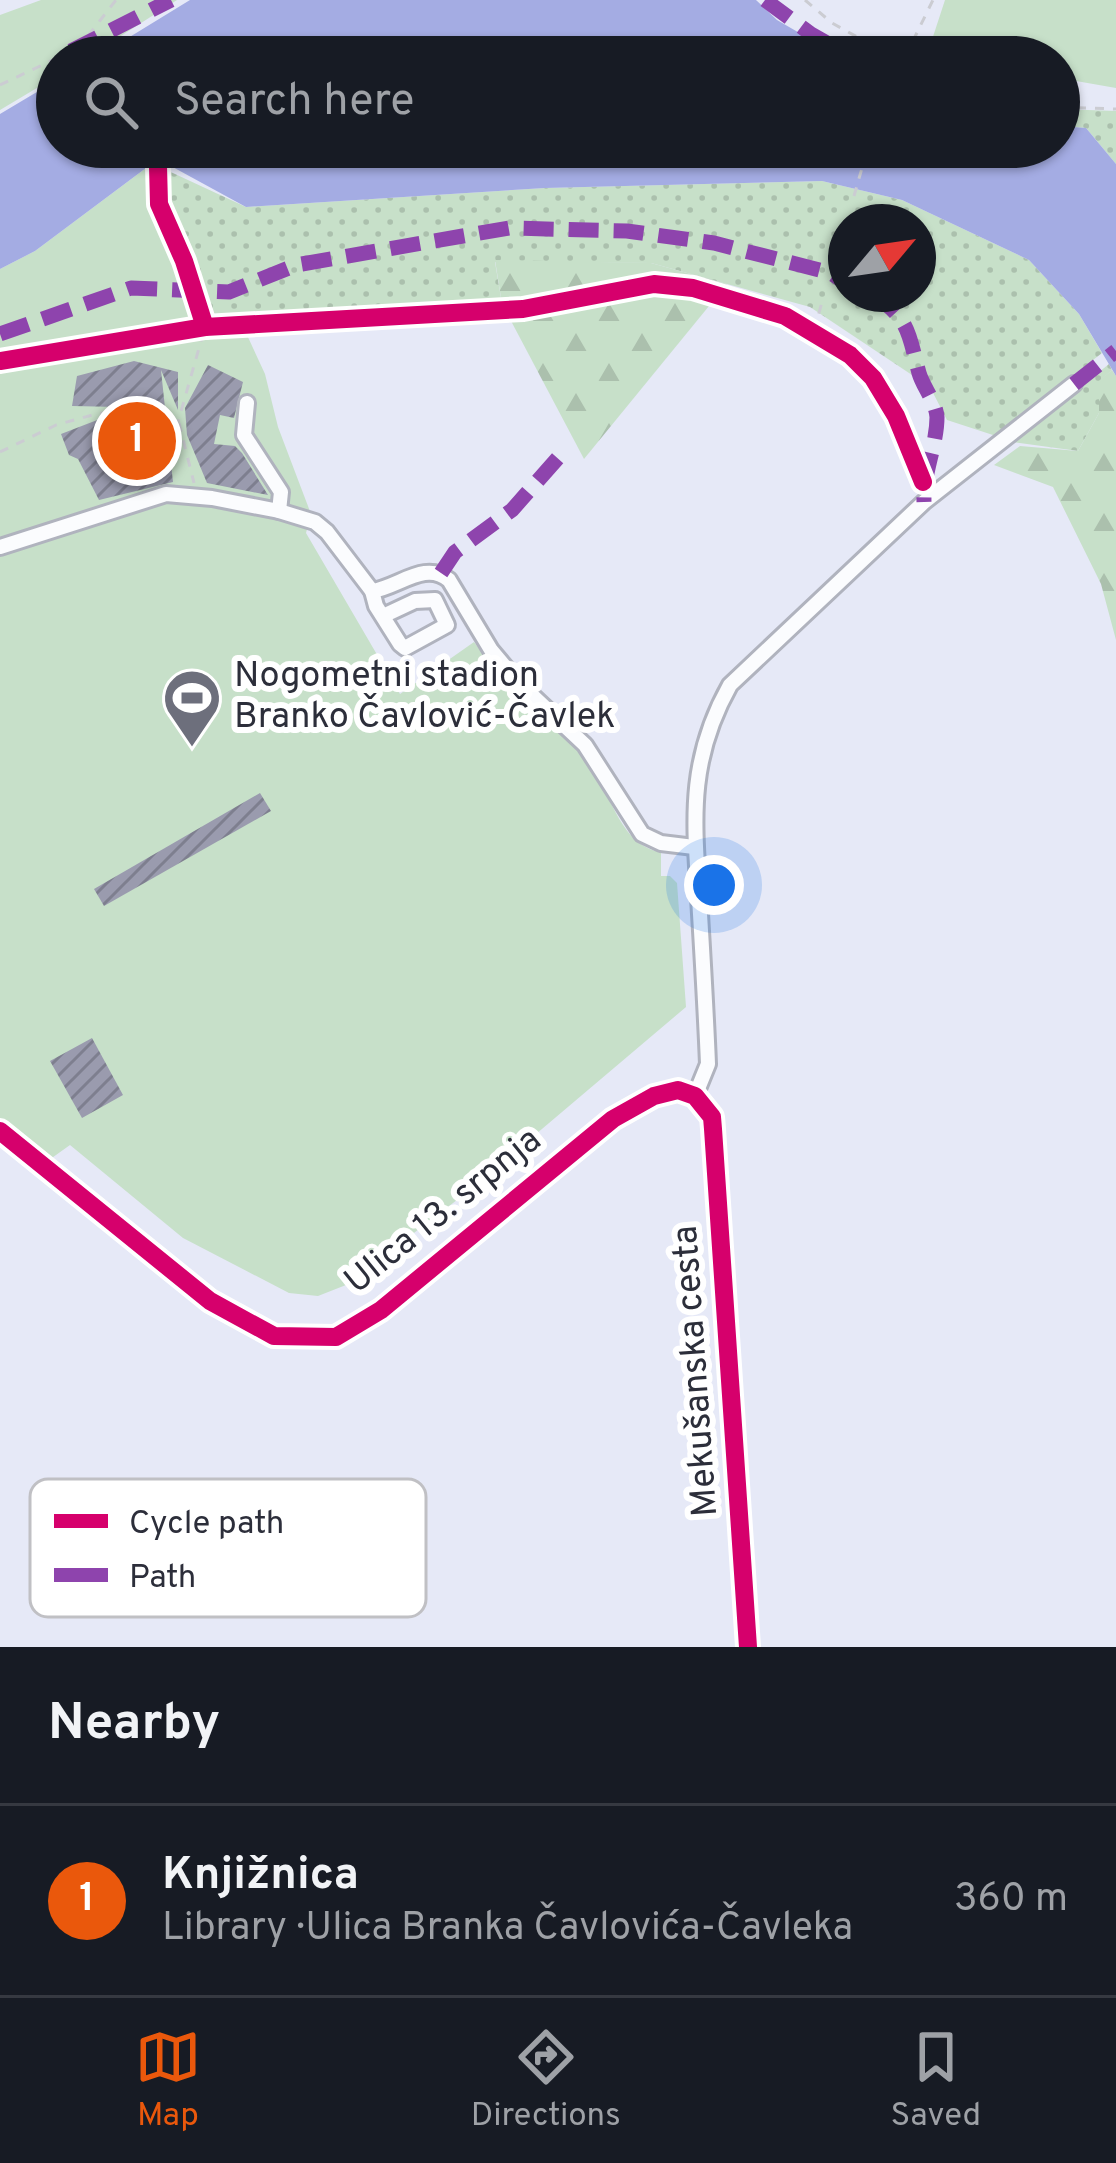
<!DOCTYPE html>
<html lang="en">
<head>
<meta charset="utf-8">
<style>
  body { margin:0; font-family:Overpass,sans-serif; background:#242831; color:#f1f3f6 }
  .compass { position:absolute; left:828px; top:204px; width:108px; height:108px; border-radius:50%; background:#171b24; box-shadow:0 3px 9px #0004; rotate:61deg }
  .you { position:absolute; left:714px; top:885px; width:42px; height:42px; margin:-30px; border:9px solid #fff; border-radius:50%; background:#1a73e8; box-shadow:0 0 0 18px #1a73e833 }
  .badge { display:grid; place-items:center; width:78px; height:78px; border-radius:50%; background:#ea580c; color:#fff; font-size:39px; font-weight:700 }
  .pin { position:absolute; translate:-50% -50%; border:6px solid #fff; box-shadow:0 3px 12px #0006 }
  .list { margin:0; padding:0; list-style:none }
  h2 { display:flex; justify-content:space-between; align-items:center; height:156px; margin:0; padding:0 48px; font-size:51px }
  h2 small { font-size:39px; font-weight:400; color:#9ea1a6 }
  .list li { display:grid; grid-template-columns:78px 1fr auto; gap:36px; align-items:center; box-sizing:border-box; height:192px; padding:0 48px; border-top:3px solid #363941 }
  .list b { display:block; font-size:45px; white-space:nowrap }
  .list p { margin:0; font-size:39px; white-space:nowrap; color:#9ea1a6 }
  .list em { font-size:39px; font-style:normal; color:#9ea1a6 }
  .icon { flex:none; width:66px; height:66px; fill:none; stroke:currentColor; stroke-width:2; stroke-linecap:round; stroke-linejoin:round }
  .map { position:relative; flex:none; width:1116px; height:1647px; overflow:hidden }
  .search { position:absolute; background:#171b24; box-shadow:0 3px 9px #0004; left:36px; right:36px; top:36px; height:132px; display:flex; align-items:center; gap:30px; box-sizing:border-box; padding:0 42px; border-radius:66px; color:#9ea1a6; font-size:45px }
  .sheet { height:348px; background:#171b24 }
  nav { display:flex; justify-content:space-around; align-items:center; box-sizing:border-box; height:168px; border-top:3px solid #363941; background:#171b24; font-size:33px; color:#9ea1a6 }
  nav a { display:grid; justify-items:center; gap:6px }
  nav .on { color:#ea580c }
  .map>svg:first-child { display:block }
  .grass { fill:url(#grass-dots); fill-rule:evenodd }
  .forest { fill:url(#forest-firs) }
  .park { fill:#c7e0c9 }
  .water { fill:#a4ace3 }
  .building { fill:url(#building-hatch) }
  .lines { fill:none; stroke-linecap:round; stroke-linejoin:round }
  .minor-casing { stroke:#b0b3be; stroke-width:20 }
  .path { stroke:#cbccd2; stroke-width:3; stroke-dasharray:9 9; stroke-linecap:butt }
  .minor { stroke:#fbfcfe; stroke-width:14 }
  .quiet { stroke:#8e44ad; stroke-width:15; stroke-dasharray:30 15; stroke-linecap:butt }
  .cycleway-casing { stroke:#fff; stroke-width:26 }
  .cycleway { stroke:#d6006c; stroke-width:18 }
  .labels { text-anchor:middle; dominant-baseline:central; stroke-width:12; stroke-linejoin:round; paint-order:stroke }
  .poi-label { font-size:36px; fill:#2c2e3a; stroke:#fff; text-anchor:start }
  .street-label { font-size:36px; fill:#2c2e3a; stroke:#fff }
  .key { fill:#fff; stroke:#c0c0c4; stroke-width:3 }
  .key-label { font-size:33px; fill:#2c2e3a }
</style>
</head>
<body>
<div class="map">
<svg width="1116" height="1647" viewBox="0 0 1116 1647">
  <defs>
    <pattern id="grass-dots" width="8" height="8" patternUnits="userSpaceOnUse" patternTransform="scale(3)"><rect width="8" height="8" fill="#c7e0c9"/><path d="M2 2h.1M6 6h.1" fill="none" stroke="#abc0ad" stroke-width="1.8" stroke-linecap="round"/></pattern>
    <pattern id="forest-firs" width="22" height="20" patternUnits="userSpaceOnUse" patternTransform="scale(3)"><rect width="22" height="20" fill="#c7e0c9"/><path d="M5 1l3.5 6h-7zM16 11l3.5 6h-7z" fill="#abc0ad"/></pattern>
    <pattern id="building-hatch" width="6" height="6" patternUnits="userSpaceOnUse" patternTransform="scale(3)"><rect width="6" height="6" fill="#9a9bae"/><path d="M-1 1l2-2M0 6l6-6M5 7l2-2" fill="none" stroke="#7e7f8f"/></pattern>
  </defs>
  <rect width="100%" height="100%" fill="#e6e9f7"/>
  <g class="grass">
    <path d="M1059 109 1116 111V164L1086 128 1059 126Z"/>
    <path d="M160 167 246 207 545 188 822 181 902 200 1029 260 1079 314 1102 353 996 436 947 420 930 387 810 307 651 263 495 262 502 304 305 314 211 325 0 276ZM846 222H918V294H846Z"/>
    <path d="M1109 364 1112 370 1099 382V413L1078 451 1013 442Z"/>
  </g>
  <g class="forest">
    <path d="M495 260 651 263 727 284 584 459 502 304Z"/>
    <path d="M1112 370 1116 376V640L1101 584 1053 487 994 465 1020 446 1078 451 1099 413V381Z"/>
  </g>
  <g class="park">
    <path d="M41 0H177L88 57H57V76L0 110V15Z"/>
    <path d="M945 0H1116V88L1059 78V57L927 55Z"/>
    <path d="M158 159 161 160V197L186 253 206 320 214 324 241 322 265 374 278 427 311 514 306 533 400 694 474 642C508 689 558 721 591 768 613 797 621 846 661 852V876H670L677 883 686 1007 470 1190 346 1285 318 1296 289 1293 183 1238 70 1145 49 1160 0 1121V269L35 251Z"/>
  </g>
  <g class="water">
    <path d="M190 0H756L777 20 841 57H97Z"/>
    <path d="M57 80V147H1059V126L1086 128 1116 164V376L1079 314 1029 260 902 200 822 181 545 188 246 207 158 159 35 251 0 269V114Z"/>
  </g>
  <g class="building">
    <path d="M134 361 178 372V410L161 370 165 408 72 406 77 376Z"/>
    <path d="M208 365 243 382 234 418 220 415 214 444 235 446 242 453 268 495 207 483 187 435 185 408Z"/>
    <path d="M105 417 148 436 168 437 173 482 99 500 78 459 69 455 61 434Z"/>
    <path d="M260 793 271 811 104 906 94 889Z"/>
    <path d="M92 1038 123 1095 82 1118 50 1061Z"/>
  </g>
  <g class="lines">
    <defs>
      <g id="minor">
        <path d="M247 403 244 435 281 492 279 511"/>
        <path d="M0 547 166 494 212 498 279 511 315 522 327 532 372 591C399 587 425 560 449 580L491 650 518 682 585 745 642 834 661 843 694 847"/>
        <path d="M372 591 376 606 400 644 405 648 447 625 435 600 415 601 383 616"/>
        <path d="M695 1096 708 1064C706 1014 703 964 700 914 695 827 685 765 730 685L924 502 1074 384"/>
        <path d="M0 1131 210 1301 274 1336 336 1337 381 1310 613 1119 654 1096 678 1090 695 1096 712 1117 713 1129 748 1647"/>
      </g>
    </defs>
    <use href="#minor" class="minor-casing"/>
    <g class="path">
      <path d="M805 0 832 23 859 38 917 57"/>
      <path d="M59 57 88 36 116 0"/>
      <path d="M905 57 933 0"/>
      <path d="M0 85 57 58"/>
      <path d="M1059 107 1116 109"/>
      <path d="M854 196 868 147"/>
      <path d="M814 331 822 302"/>
      <path d="M179 423 194 483"/>
      <path d="M0 452 56 425 100 413 178 422 205 327"/>
    </g>
    <use href="#minor" class="minor"/>
    <g class="quiet">
      <path d="M765 0 811 34 851 57"/>
      <path d="M71 51 171 0"/>
      <path d="M872 294C910 319 908 332 919 373 923 387 936 402 937 417 937 445 923 473 924 502"/>
      <path d="M0 334 131 288 229 292 296 265 509 228 627 231 714 243 831 273 846 283"/>
      <path d="M1074 384 1116 351"/>
      <path d="M441 573 455 552 512 510 565 450"/>
    </g>
    <defs>
      <g id="cycleway">
        <path d="M158 166 159 204 184 261 205 327"/>
        <path d="M0 361 205 327 523 309 654 284 693 288 785 316 850 355 873 378 896 416 923 482"/>
        <path d="M0 1131 210 1301 274 1336 336 1337 381 1310 613 1119 654 1096 678 1090 695 1096 712 1117 713 1129 748 1647"/>
      </g>
    </defs>
    <use href="#cycleway" class="cycleway-casing"/>
    <use href="#cycleway" class="cycleway"/>
  </g>
  <defs>
    <symbol id="stadium-pin" viewBox="-11 -11 22 30"><path d="M0 17L-7.5 6A9.5 9.5 0 1 1 7.5 6Z" fill="#6d6f7c" stroke="#fff"/><path d="M0-5a6.5 5 0 1 0 0 10a6.5 5 0 1 0 0-10ZM-3.5-1.8h7v3.6h-7Z" fill="#fff"/></symbol>
  </defs>
  <g fill-rule="evenodd">
    <use href="#stadium-pin" x="159" y="665" width="66" height="90"/>
  </g>
  <g class="labels">
    <g class="poi-label">
      <text x="234" y="677">Nogometni stadion<tspan x="234" dy="41">Branko Čavlović-Čavlek</tspan></text>
    </g>
    <g class="street-label">
      <text transform="translate(444 1212) rotate(-39)">Ulica 13. srpnja</text>
      <text transform="translate(697 1371) rotate(-94)">Mekušanska cesta</text>
    </g>
  </g>
  <rect x="30" y="1479" width="396" height="138" rx="18" class="key"/>
  <rect x="54" y="1514" width="54" height="14" fill="#d6006c"/>
  <rect x="54" y="1568" width="54" height="14" fill="#8e44ad"/>
  <g class="key-label">
    <text x="129" y="1533">Cycle path</text>
    <text x="129" y="1587">Path</text>
  </g>
</svg>
<svg class="compass" viewBox="-18 -18 36 36"><path d="M0-13l5 13h-10z" fill="#e53935"/><path d="M0 13l5-13h-10z" fill="#9ea1a6"/></svg>
<div class="you"></div>
<div class="pin badge" style="left:137px;top:441px">1</div>
<div class="search"><svg class="icon" aria-label="search" viewBox="0 0 24 24"><circle cx="10" cy="10" r="6"/><path d="M15 15l6 6"/></svg>Search here</div>
</div>
<section class="sheet">
<h2>Nearby<small></small></h2>
<ul class="list">
<li><span class="badge">1</span><div><b>Knjižnica</b><p>Library · Ulica Branka Čavlovića-Čavleka</p></div><em>360 m</em></li>
</ul>
</section>
<nav>
<a class="on"><svg class="icon" aria-label="map" viewBox="0 0 24 24"><path d="M3 6l6-2 6 2 6-2v14l-6 2-6-2-6 2zM9 4v14M15 6v14"/></svg>Map</a>
<a><svg class="icon" aria-label="directions" viewBox="0 0 24 24"><path d="M12 3l9 9-9 9-9-9zM9 14v-3h6M13 9l2 2-2 2"/></svg>Directions</a>
<a><svg class="icon" aria-label="saved" viewBox="0 0 24 24"><path d="M7 4h10v16l-5-4-5 4z"/></svg>Saved</a>
</nav>
</body>
</html>
